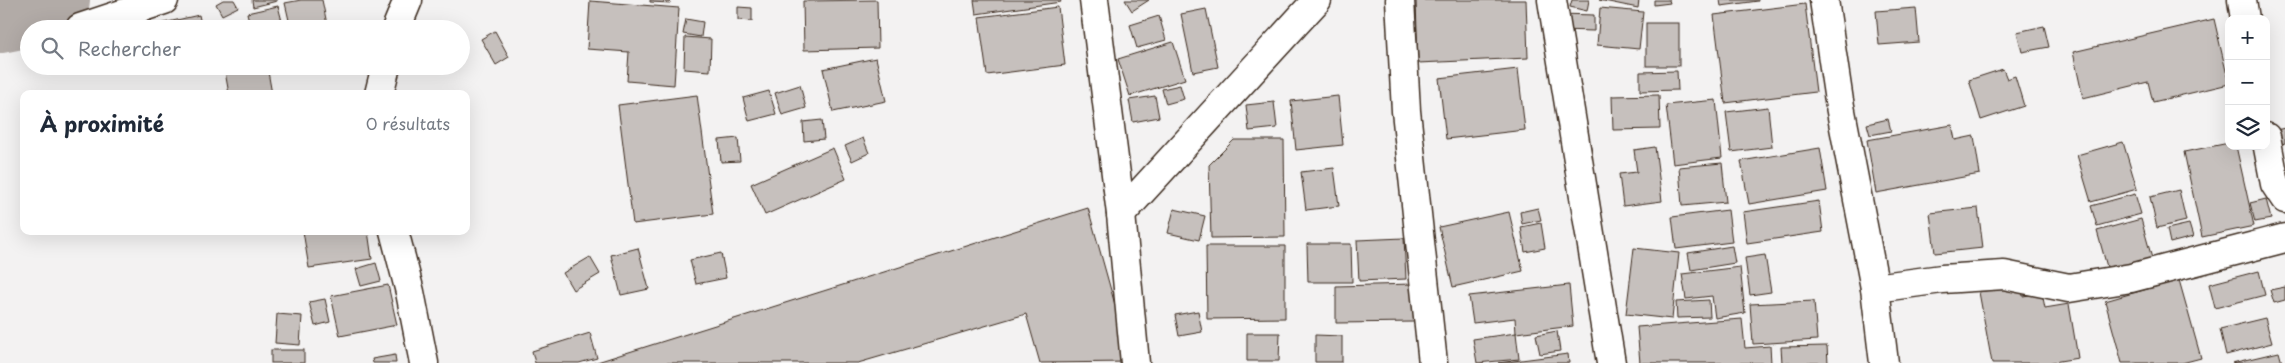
<!DOCTYPE html>
<html lang="fr">
<head>
<meta charset="utf-8">
<style>
  body { margin:0; font-family:"Playpen Sans",sans-serif; background:#f2f2f3; color:#1f2937 }
  .controls { position:absolute; right:15px; top:15px; display:grid; overflow:hidden; border-radius:10px; box-shadow:0 5px 20px #0002 }
  .controls button { width:45px; height:45px; display:grid; place-items:center; padding:0; border:0; border-bottom:1px solid #e0e1e3; background:#fff; color:#1f2937; font:25px sans-serif }
  .list { margin:0; padding:0; list-style:none }
  h2 { display:flex; justify-content:space-between; align-items:center; height:65px; margin:0; padding:0 20px; font-size:21px }
  h2 small { font-size:16px; font-weight:400; color:#747a83 }
  .icon { flex:none; width:28px; height:28px; fill:none; stroke:currentColor; stroke-width:2; stroke-linecap:round; stroke-linejoin:round }
  .map { position:relative; flex:none; width:2285px; height:363px; overflow:hidden }
  .search { position:absolute; background:#fff; box-shadow:0 5px 20px #0002; left:20px; top:20px; width:450px; height:55px; display:flex; align-items:center; gap:12px; box-sizing:border-box; padding:0 18px; border-radius:28px; color:#747a83; font-size:19px }
  .panel { position:absolute; background:#fff; box-shadow:0 5px 20px #0002; left:20px; top:90px; width:450px; height:145px; border-radius:10px }
  .map>svg:first-child { display:block }
  .lines { fill:none; stroke-linecap:round; stroke-linejoin:round }
  .river { stroke:#b2aba7; stroke-width:60 }
  .building { fill:#c6c0bd; stroke:#3b2a1e }
  .street-casing { stroke:#3b2a1e; stroke-width:31 }
  .street { stroke:#fff; stroke-width:28 }
</style>
</head>
<body>
<div class="map">
<svg width="2285" height="363" viewBox="0 0 2285 363">
  <rect width="100%" height="100%" fill="#f3f2f2"/>
  <filter id="ink" filterUnits="userSpaceOnUse"><feTurbulence type="fractalNoise" baseFrequency=".02" numOctaves="2"/><feDisplacementMap in="SourceGraphic" scale="10" xChannelSelector="R" yChannelSelector="G"/><feConvolveMatrix kernelMatrix="1 2 1 2 8 2 1 2 1" color-interpolation-filters="sRGB"/></filter>
  <g filter="url(#ink)">
    <g class="lines">
      <path class="river" d="M0 23 45 14 60 0"/>
    </g>
    <g class="building">
      <path d="M223 0H234L238 7 222 15 216 4Z"/>
      <path d="M252 0H277V1L253 7Z"/>
      <path d="M301 0H322L328 29H291L285 3Z"/>
      <path d="M650 0H670V3L650 2Z"/>
      <path d="M877 0 878 48 804 50 803 1Z"/>
      <path d="M974 0H1060L1061 2 976 14Z"/>
      <path d="M1125 0H1149L1132 11Z"/>
      <path d="M1416 0H1526L1528 58 1418 63Z"/>
      <path d="M1572 0H1589L1587 11 1570 7Z"/>
      <path d="M1599 0H1639L1638 8Z"/>
      <path d="M1654 0H1669L1670 3 1654 5Z"/>
      <path d="M1720 0H1758V1L1721 6Z"/>
      <path d="M590 1 679 8 674 85 627 81 629 52 587 49Z"/>
      <path d="M1805 4 1816 92 1725 103 1714 15Z"/>
      <path d="M278 6 284 29H251L247 13Z"/>
      <path d="M738 7 752 8V21L738 20Z"/>
      <path d="M1058 7 1065 65 987 75 979 17Z"/>
      <path d="M1600 8 1643 12 1639 49 1597 45Z"/>
      <path d="M1916 8 1919 42 1879 45 1876 11Z"/>
      <path d="M1206 9 1218 67 1193 72 1181 14Z"/>
      <path d="M1560 14 1594 15V31L1559 30Z"/>
      <path d="M199 15 202 29H156L155 25Z"/>
      <path d="M1159 16 1166 40 1137 48 1130 25Z"/>
      <path d="M686 19 703 22 701 37 683 34Z"/>
      <path d="M2214 19 2229 84 2153 102 2148 82 2083 98 2073 52Z"/>
      <rect x="1646" y="23" width="33" height="43"/>
      <path d="M2044 26 2049 47 2022 52 2017 32Z"/>
      <path d="M495 31 509 57 496 65 481 39Z"/>
      <path d="M685 37 711 39 710 71 684 69Z"/>
      <path d="M1173 42 1185 79 1130 96 1118 59Z"/>
      <path d="M876 58 886 101 833 112 823 69Z"/>
      <path d="M224 66H267L272 94H229Z"/>
      <path d="M1518 69 1525 130 1446 139 1439 78Z"/>
      <path d="M2003 69 2007 79 2015 76 2024 106 1981 120 1969 80Z"/>
      <path d="M1677 71 1678 90 1640 91V72Z"/>
      <path d="M800 85 806 108 782 115 775 93Z"/>
      <path d="M1180 85 1184 99 1166 104 1162 89Z"/>
      <path d="M769 91 776 114 749 121 743 98Z"/>
      <path d="M697 95 713 214 633 224 618 105Z"/>
      <path d="M1659 95 1660 129 1613 130 1612 96Z"/>
      <path d="M1155 96 1159 117 1133 122 1129 100Z"/>
      <path d="M1338 96 1343 145 1296 150 1291 101Z"/>
      <path d="M1716 100 1722 158 1673 164 1666 105Z"/>
      <path d="M1274 102 1277 128 1249 131 1246 105Z"/>
      <path d="M1768 107 1772 147 1731 152 1726 112Z"/>
      <path d="M1888 119 1891 131 1870 135 1867 124Z"/>
      <path d="M822 120 824 139 804 141 803 122Z"/>
      <path d="M1952 125 1955 140 1974 136 1980 174 1876 193 1867 140Z"/>
      <path d="M2285 128V143L2279 145 2276 130Z"/>
      <path d="M738 138 740 161 721 162 719 140Z"/>
      <path d="M863 138 869 153 852 161 845 146Z"/>
      <path d="M1234 140H1284L1285 237 1211 238 1209 165Z"/>
      <path d="M2123 142 2137 189 2091 202 2077 155Z"/>
      <path d="M2229 143V146H2236L2254 226 2202 237 2184 152Z"/>
      <path d="M1655 147 1662 201 1623 206 1619 174 1637 172 1634 150Z"/>
      <path d="M833 148 846 179 765 215 751 184Z"/>
      <path d="M1820 148 1827 191 1749 204 1741 161Z"/>
      <path d="M1722 163 1726 202 1682 206 1679 167Z"/>
      <path d="M1334 168 1339 206 1306 210 1301 172Z"/>
      <path d="M2179 190 2186 221 2157 228 2150 197Z"/>
      <path d="M2135 194 2141 214 2097 226 2091 206Z"/>
      <path d="M2266 199 2271 219 2255 222 2250 203Z"/>
      <path d="M1819 201 1823 232 1747 243 1743 212Z"/>
      <path d="M1088 208 1131 362 1040 363 1026 314 858 363H594Z"/>
      <path d="M1538 208 1541 220 1522 224 1520 212Z"/>
      <path d="M1978 208 1983 248 1935 253 1930 213Z"/>
      <path d="M1174 209 1205 216 1199 240 1168 233Z"/>
      <path d="M1728 210 1732 242 1676 249 1672 217Z"/>
      <path d="M1509 212 1523 271 1453 287 1439 227Z"/>
      <path d="M2141 219 2153 262 2109 274 2097 231Z"/>
      <path d="M1541 223 1545 248 1525 252 1521 227Z"/>
      <path d="M2189 224 2193 237 2170 243 2167 229Z"/>
      <path d="M303 231H368L372 259 309 268Z"/>
      <path d="M1404 238 1406 279 1359 281 1357 240Z"/>
      <path d="M1307 244H1351L1352 282H1308Z"/>
      <path d="M1206 246H1285V318L1207 319Z"/>
      <path d="M1732 246 1735 263 1691 270 1688 253Z"/>
      <path d="M638 248 649 289 621 295 611 255Z"/>
      <path d="M1634 248 1679 253 1672 319 1626 314Z"/>
      <path d="M721 253 726 278 696 284 690 260Z"/>
      <path d="M1765 255 1771 292 1750 295 1745 258Z"/>
      <path d="M590 257 600 274 573 290 563 273Z"/>
      <path d="M376 263 381 281 361 286 356 269Z"/>
      <path d="M1740 267 1745 313 1715 318 1712 296 1686 299 1682 274Z"/>
      <path d="M2259 271 2265 295 2215 308 2209 284Z"/>
      <path d="M2179 280 2201 358 2182 363H2122L2105 301Z"/>
      <path d="M1413 284 1414 322 1336 323V286Z"/>
      <path d="M388 285 397 325 340 336 331 296Z"/>
      <path d="M1569 285 1573 326 1516 333 1515 318 1473 323 1469 296Z"/>
      <path d="M2021 285 2023 296 2042 293 2045 308 2069 304 2078 358 2047 363H1992L1979 292Z"/>
      <path d="M2285 287V300L2274 303 2270 290Z"/>
      <path d="M325 299 330 322 315 326 309 302Z"/>
      <path d="M1709 300 1710 317 1677 318 1676 302Z"/>
      <path d="M1814 301 1817 340 1753 344 1750 304Z"/>
      <path d="M1198 311 1202 332 1179 336 1175 315Z"/>
      <path d="M277 314 302 316 300 345 275 343Z"/>
      <path d="M2265 318 2272 343 2226 355 2220 329Z"/>
      <path d="M1742 319 1745 348 1770 346 1771 363H1640L1637 327Z"/>
      <path d="M1557 331 1560 351 1540 354 1536 335Z"/>
      <path d="M590 333 597 358 579 363H535L532 351Z"/>
      <path d="M1247 333H1280L1279 361H1247Z"/>
      <path d="M1516 333 1519 359 1477 363 1473 339Z"/>
      <path d="M1315 335 1342 336V362H1315Z"/>
      <path d="M1827 346 1828 363H1782L1781 347Z"/>
      <rect x="271" y="350" width="33" height="13"/>
      <path d="M2279 352 2282 363H2232Z"/>
      <path d="M1568 354 1569 363H1498Z"/>
      <path d="M395 355 396 363H373L372 359Z"/>
    </g>
    <g class="lines">
      <defs>
        <g id="street">
          <path d="M1094 0 1121 214 1135 363"/>
          <path d="M1400 0 1406 111 1433 363"/>
          <path d="M1552 0 1611 363"/>
          <path d="M1824 0 1839 101 1875 288 1884 363"/>
          <path d="M2242 0 2245 19"/>
          <path d="M80 28 164 0"/>
          <path d="M396 29 408 0"/>
          <path d="M379 94 386 66"/>
          <path d="M2266 137 2275 184 2285 199"/>
          <path d="M1121 214 1317 0"/>
          <path d="M394 231 410 292 424 363"/>
          <path d="M1875 288 1942 279 2004 275 2069 288 2131 278 2285 238"/>
        </g>
      </defs>
      <use href="#street" class="street-casing"/>
      <use href="#street" class="street"/>
    </g>
  </g>
</svg>
<div class="controls">
<button>+</button>
<button>−</button>
<button><svg class="icon" aria-label="layers" viewBox="0 0 24 24"><path d="M12 4l9 5-9 5-9-5zM3 14l9 5 9-5"/></svg></button>
</div>
<div class="search"><svg class="icon" aria-label="search" viewBox="0 0 24 24"><circle cx="10" cy="10" r="6"/><path d="M15 15l6 6"/></svg>Rechercher</div>
<section class="panel">
<h2>À proximité<small>0 résultats</small></h2>
<ul class="list">
</ul>
</section>
</div>
</body>
</html>
